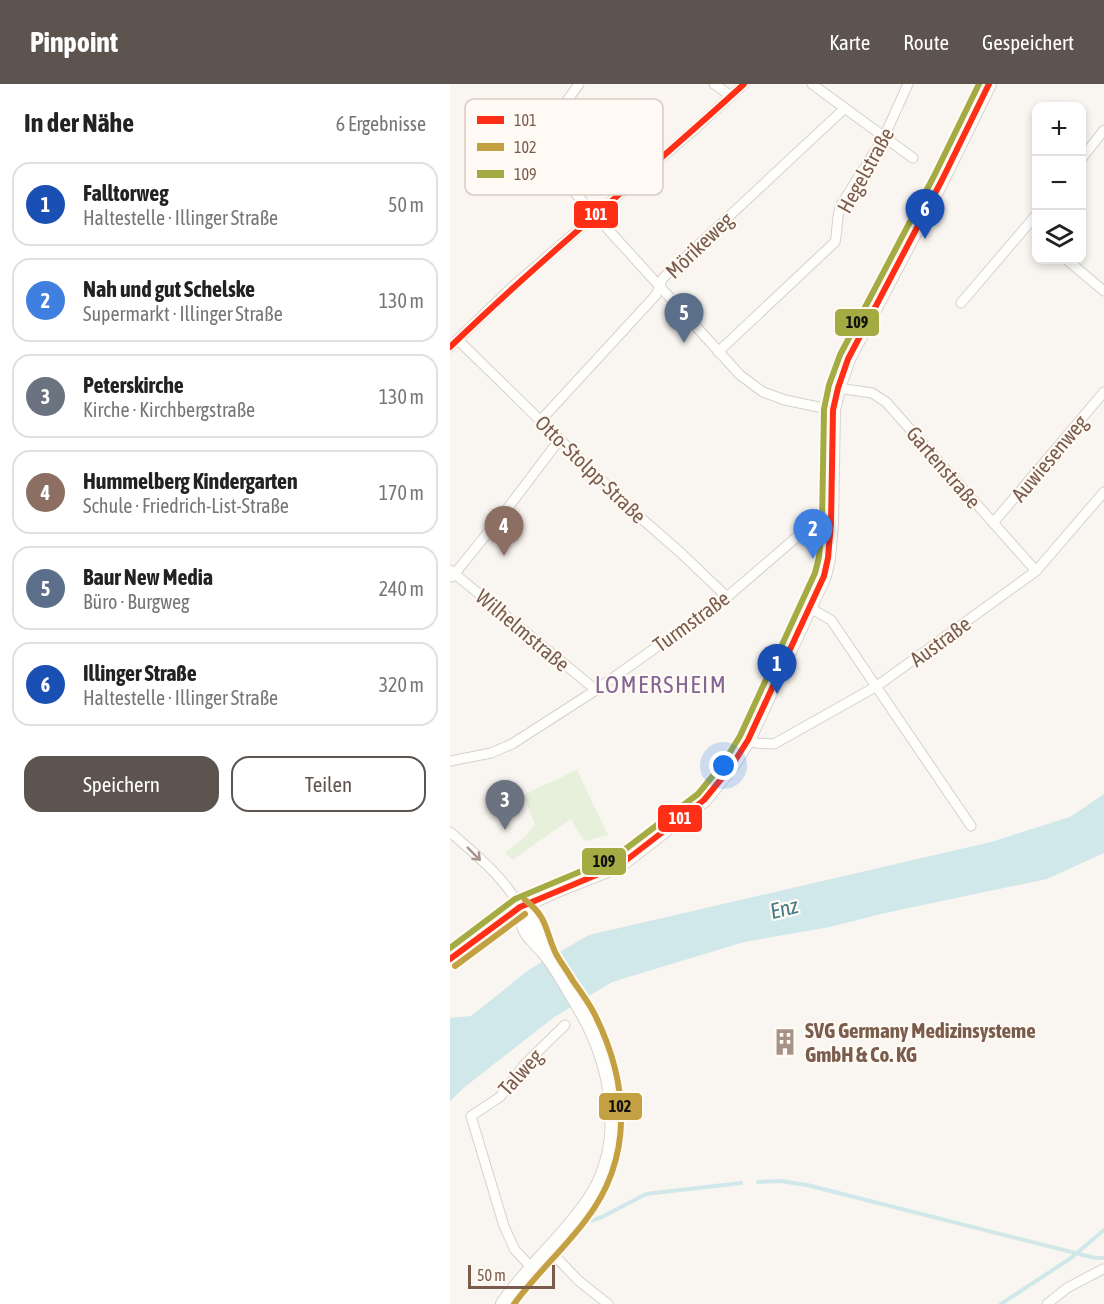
<!DOCTYPE html>
<html lang="de">
<head>
<meta charset="utf-8">
<style>
  body { margin:0; font-family:"Asap Condensed",sans-serif; background:#f2f2f2; color:#222 }
  .controls { position:absolute; right:18px; top:18px; display:grid; overflow:hidden; border-radius:12px; box-shadow:0 3px 9px #0003 }
  .controls button { width:54px; height:54px; display:grid; place-items:center; padding:0; border:0; border-bottom:2px solid #e0e0e0; background:#fff; color:#222; font:30px sans-serif }
  .scale { position:absolute; left:18px; bottom:15px; width:87px; box-sizing:border-box; padding-left:6px; border:3px solid #7a5c4d; border-top:0; font-size:16px; line-height:21px; white-space:nowrap; color:#7a5c4d; -webkit-text-stroke:4px #fffaf3; paint-order:stroke }
  .you { position:absolute; left:274px; top:682px; width:21px; height:21px; margin:-15px; border:4px solid #fff; border-radius:50%; background:#1a73e8; box-shadow:0 0 0 9px #1a73e833 }
  .badge { display:grid; place-items:center; width:39px; height:39px; border-radius:50%; background:#5d544f; color:#fff; font-size:20px; font-weight:700 }
  .pin { position:absolute; translate:-50% -50px; filter:drop-shadow(0 2px 3px #0008) }
  .pin::after { content:''; position:absolute; top:32px; width:21px; height:18px; background:inherit; clip-path:polygon(0 0,100% 0,50% 100%) }
  .list { margin:0; padding:0; list-style:none }
  h2 { display:flex; justify-content:space-between; align-items:center; height:78px; margin:0; padding:0 24px; font-size:26px }
  h2 small { font-size:20px; font-weight:400; color:#767676 }
  .list li { display:grid; grid-template-columns:39px 1fr auto; gap:18px; align-items:center; box-sizing:border-box; height:84px; margin:0 12px 12px; padding:0 12px; border:2px solid #e0e0e0; border-radius:18px }
  .list b { display:block; font-size:22px; white-space:nowrap }
  .list p { margin:0; font-size:20px; white-space:nowrap; color:#767676 }
  .list em { font-size:20px; font-style:normal; color:#767676 }
  .actions { display:flex; gap:12px; padding:18px 24px }
  .actions a { flex:1; padding:14px 0; border:2px solid #5d544f; border-radius:18px; text-align:center; font-size:21px; color:#5d544f }
  .actions .main { background:#5d544f; color:#fff }
  .icon { flex:none; width:33px; height:33px; fill:none; stroke:currentColor; stroke-width:2; stroke-linecap:round; stroke-linejoin:round }
  .map { position:relative; flex:none; width:654px; height:1220px; overflow:hidden }
  header { display:flex; align-items:center; gap:36px; box-sizing:border-box; height:84px; padding:0 30px; background:#5d544f; color:#fff }
  header strong { font-size:28px }
  nav { display:flex; gap:33px; margin-inline-start:auto; font-size:21px }
  main { display:flex }
  aside { flex:1; background:#fff }
  .map>svg:first-child { display:block }
  .green { fill:#e7f0db }
  .water { fill:#d0e8ea }
  .lines { fill:none; stroke-linecap:round; stroke-linejoin:round }
  .stream { stroke:#d0e8ea; stroke-width:4 }
  .street-casing { stroke:#d7d1cb; stroke-width:11 }
  .secondary-casing { stroke:#d9d2cb; stroke-width:16 }
  .street { stroke:#fefefd; stroke-width:9 }
  .secondary { stroke:#fefefd; stroke-width:14 }
  .bus-1-casing { stroke:#fffaf3; stroke-width:10 }
  .bus-2-casing { stroke:#fffaf3; stroke-width:10 }
  .bus-3-casing { stroke:#fffaf3; stroke-width:10 }
  .bus-1 { stroke:#ff2e17; stroke-width:6 }
  .bus-2 { stroke:#c3a142; stroke-width:6 }
  .bus-3 { stroke:#a4ab43; stroke-width:6 }
  .oneway { stroke:#a8958b }
  .labels { text-anchor:middle; dominant-baseline:central; stroke-width:4.5; stroke-linejoin:round; paint-order:stroke }
  .street-label { font-size:21px; fill:#7a5c4d; stroke:#fffaf3 }
  .poi-label { font-size:21px; font-weight:bold; fill:#7a5c4d; stroke:#fffaf3; text-anchor:start }
  .water-label { font-size:22px; font-style:italic; fill:#437c86; stroke:#fffaf3 }
  .quarter-label { font-size:24px; letter-spacing:1.5px; fill:#846695; stroke:#fffaf3 }
  .key { fill:#fffaf3; stroke:#d7cbc1; stroke-width:1.5 }
  .key-label { font-size:16px; fill:#7a5c4d }
  .line-badge { stroke:#fffaf3; stroke-width:2 }
  .badge-label { font-size:16px; text-anchor:middle; font-weight:bold; fill:#fff }
  .pale-badge-label { font-size:16px; text-anchor:middle; font-weight:bold; fill:#111 }
</style>
</head>
<body>
<header>
<strong>Pinpoint</strong>
<nav><a>Karte</a><a>Route</a><a>Gespeichert</a></nav>
</header>
<main>
<aside>
<h2>In der Nähe<small>6 Ergebnisse</small></h2>
<ul class="list">
<li><span class="badge" style="background:#1a4fb4">1</span><div><b>Falltorweg</b><p>Haltestelle · Illinger Straße</p></div><em>50 m</em></li>
<li><span class="badge" style="background:#3f7fe0">2</span><div><b>Nah und gut Schelske</b><p>Supermarkt · Illinger Straße</p></div><em>130 m</em></li>
<li><span class="badge" style="background:#6b7280">3</span><div><b>Peterskirche</b><p>Kirche · Kirchbergstraße</p></div><em>130 m</em></li>
<li><span class="badge" style="background:#8d6e63">4</span><div><b>Hummelberg Kindergarten</b><p>Schule · Friedrich-List-Straße</p></div><em>170 m</em></li>
<li><span class="badge" style="background:#5c6f8a">5</span><div><b>Baur New Media</b><p>Büro · Burgweg</p></div><em>240 m</em></li>
<li><span class="badge" style="background:#1a4fb4">6</span><div><b>Illinger Straße</b><p>Haltestelle · Illinger Straße</p></div><em>320 m</em></li>
</ul>
<div class="actions"><a class="main">Speichern</a><a>Teilen</a></div>
</aside>
<div class="map">
<svg width="654" height="1220" viewBox="0 0 654 1220">
  <rect width="100%" height="100%" fill="#f9f5f0"/>
  <path class="green" d="M127 686 158 751 134 757 121 735 62 776 55 769 76 752 85 740 73 711Z"/>
  <path class="water" d="M654 710V769L597 795 435 829 380 843 294 858 162 898 103 934 16 1002 0 1017V934L21 932 80 885 139 851 541 758 620 733Z"/>
  <g class="lines">
    <g class="stream">
      <path d="M308 1098 330 1097 357 1101 645 1174H654"/>
      <path d="M140 1137 152 1133 196 1110 291 1099"/>
      <path d="M551 1220 621 1174 654 1146"/>
    </g>
    <defs>
      <g id="street">
        <path d="M264 0 281 12"/>
        <path d="M362 0 463 74"/>
        <path d="M77 56 290 291 313 308 335 316 383 326"/>
        <path d="M84 63 129 0"/>
        <path d="M632 74 654 46"/>
        <path d="M617 176 654 207"/>
        <path d="M511 219 586 131"/>
        <path d="M8 256 183 427 231 469 277 513"/>
        <path d="M0 263 62 203 246 44 294 0"/>
        <path d="M268 268 385 158C388 145 386 133 391 121L434 53 458 0"/>
        <path d="M388 304 422 309 436 318 586 487"/>
        <path d="M91 336 206 211 213 194 395 24"/>
        <path d="M543 439 654 308"/>
        <path d="M0 486 146 606"/>
        <path d="M2 493 57 425 110 355"/>
        <path d="M360 524 381 536 521 742"/>
        <path d="M298 656 306 659 324 660 427 602 586 487 654 408"/>
        <path d="M0 677 41 669 62 660 146 606 277 513 363 439H381"/>
        <path d="M0 748C25 770 54 793 70 823"/>
        <path d="M98 1165 129 1197 158 1220"/>
        <path d="M81 1183 65 1166 54 1142 21 1032 50 1013 74 981 115 941"/>
        <path d="M597 1220 617 1204 653 1185"/>
      </g>
      <g id="secondary">
        <path d="M70 823C90 837 91 847 96 870"/>
        <path d="M0 875 70 823 107 806 170 781 254 716 281 683 298 656 374 492 378 474 381 439 383 326 388 304 398 275 492 96 539 0"/>
        <path d="M53 1220C78 1183 113 1155 138 1118 180 1059 163 977 127 919 117 903 108 884 95 869 78 849 74 852 70 823"/>
      </g>
    </defs>
    <use href="#street" class="street-casing"/>
    <use href="#secondary" class="secondary-casing"/>
    <use href="#street" class="street"/>
    <use href="#secondary" class="secondary"/>
    <defs>
      <g id="bus-1">
        <path d="M0 263C95 171 197 89 294 0"/>
        <path d="M0 875 70 823 170 781 254 716 281 683 298 656 374 492 378 474 381 439 383 326 388 304 398 275 492 96 539 0"/>
      </g>
      <g id="bus-2">
        <path d="M5 882 75 830"/>
        <path d="M64 1220C86 1190 113 1166 135 1137 184 1074 179 1000 145 931 139 919 131 908 123 897 118 888 111 879 106 870 95 847 98 833 75 816"/>
      </g>
      <path id="bus-3" d="M0 864 65 815 165 773 248 710 274 678 290 652 365 489 369 473 372 439 374 325 379 301 390 271 484 92 529 0"/>
    </defs>
    <use href="#bus-1" class="bus-1-casing"/>
    <use href="#bus-2" class="bus-2-casing"/>
    <use href="#bus-3" class="bus-3-casing"/>
    <use href="#bus-1" class="bus-1"/>
    <use href="#bus-2" class="bus-2"/>
    <use href="#bus-3" class="bus-3"/>
  </g>
  <defs><path id="oneway-shaft" d="M-6 0H5M1.5-3L5.5 0L1.5 3" fill="none" stroke-width="1.6" stroke-linecap="round" stroke-linejoin="round" transform="scale(1.5)"/></defs>
  <use class="oneway" href="#oneway-shaft" transform="translate(24 770) rotate(45)"/>
  <defs>
    <symbol id="building-bare" viewBox="-9 -9 18 18"><path d="M-4-6H4V6H1V3H-1V6H-4ZM-2.5-4.3h1.7v1.8h-1.7ZM.8-4.3h1.7v1.8H.8ZM-2.5-1h1.7V.8h-1.7ZM.8-1h1.7V.8H.8Z" fill="#a69286" stroke="#fffaf3" stroke-width="2.5" paint-order="stroke"/></symbol>
  </defs>
  <g fill-rule="evenodd">
    <use href="#building-bare" x="316" y="939" width="38" height="38"/>
  </g>
  <g class="labels">
    <g class="street-label">
      <text transform="translate(415 86) rotate(-61)">Hegelstraße</text>
      <text transform="translate(249 161) rotate(-44)">Mörikeweg</text>
      <text transform="translate(599 374) rotate(-50)">Auwiesenweg</text>
      <text transform="translate(494 383) rotate(49)">Gartenstraße</text>
      <text transform="translate(141 385) rotate(44)">Otto-Stolpp-Straße</text>
      <text transform="translate(241 537) rotate(-36)">Turmstraße</text>
      <text transform="translate(73 546) rotate(40)">Wilhelmstraße</text>
      <text transform="translate(490 557) rotate(-36)">Austraße</text>
      <text transform="translate(70 988) rotate(-48)">Talweg</text>
    </g>
    <g class="poi-label">
      <text x="355" y="946">SVG Germany Medizinsysteme<tspan x="355" dy="24">GmbH &amp; Co. KG</tspan></text>
    </g>
    <g class="water-label">
      <text transform="translate(334 824) rotate(-14)">Enz</text>
    </g>
    <g class="quarter-label">
      <text x="211" y="600">LOMERSHEIM</text>
    </g>
  </g>
  <rect x="15" y="15" width="198" height="96" rx="9" class="key"/>
  <rect x="27" y="32" width="27" height="8" fill="#ff2e17"/>
  <rect x="27" y="59" width="27" height="8" fill="#c3a142"/>
  <rect x="27" y="86" width="27" height="8" fill="#a4ab43"/>
  <g class="key-label">
    <text x="64" y="42">101</text>
    <text x="64" y="69">102</text>
    <text x="64" y="96">109</text>
  </g>
  <g class="line-badge">
    <rect x="123" y="116" width="46" height="29" rx="6" fill="#ff2e17"/>
    <rect x="384" y="224" width="46" height="29" rx="6" fill="#a4ab43"/>
    <rect x="207" y="720" width="46" height="29" rx="6" fill="#ff2e17"/>
    <rect x="131" y="763" width="46" height="29" rx="6" fill="#a4ab43"/>
    <rect x="148" y="1008" width="45" height="29" rx="6" fill="#c3a142"/>
  </g>
  <g class="badge-label">
    <text x="146" y="136">101</text>
    <text x="230" y="740">101</text>
  </g>
  <g class="pale-badge-label">
    <text x="407" y="244">109</text>
    <text x="154" y="783">109</text>
    <text x="170" y="1028">102</text>
  </g>
</svg>
<div class="controls">
<button>+</button>
<button>−</button>
<button><svg class="icon" aria-label="layers" viewBox="0 0 24 24"><path d="M12 4l9 5-9 5-9-5zM3 14l9 5 9-5"/></svg></button>
</div>
<div class="scale">50 m</div>
<div class="you"></div>
<div class="pin badge" style="left:327px;top:610px;background:#1a4fb4">1</div>
<div class="pin badge" style="left:363px;top:475px;background:#3f7fe0">2</div>
<div class="pin badge" style="left:55px;top:746px;background:#6b7280">3</div>
<div class="pin badge" style="left:54px;top:472px;background:#8d6e63">4</div>
<div class="pin badge" style="left:234px;top:259px;background:#5c6f8a">5</div>
<div class="pin badge" style="left:475px;top:155px;background:#1a4fb4">6</div>
</div>
</main>
</body>
</html>
